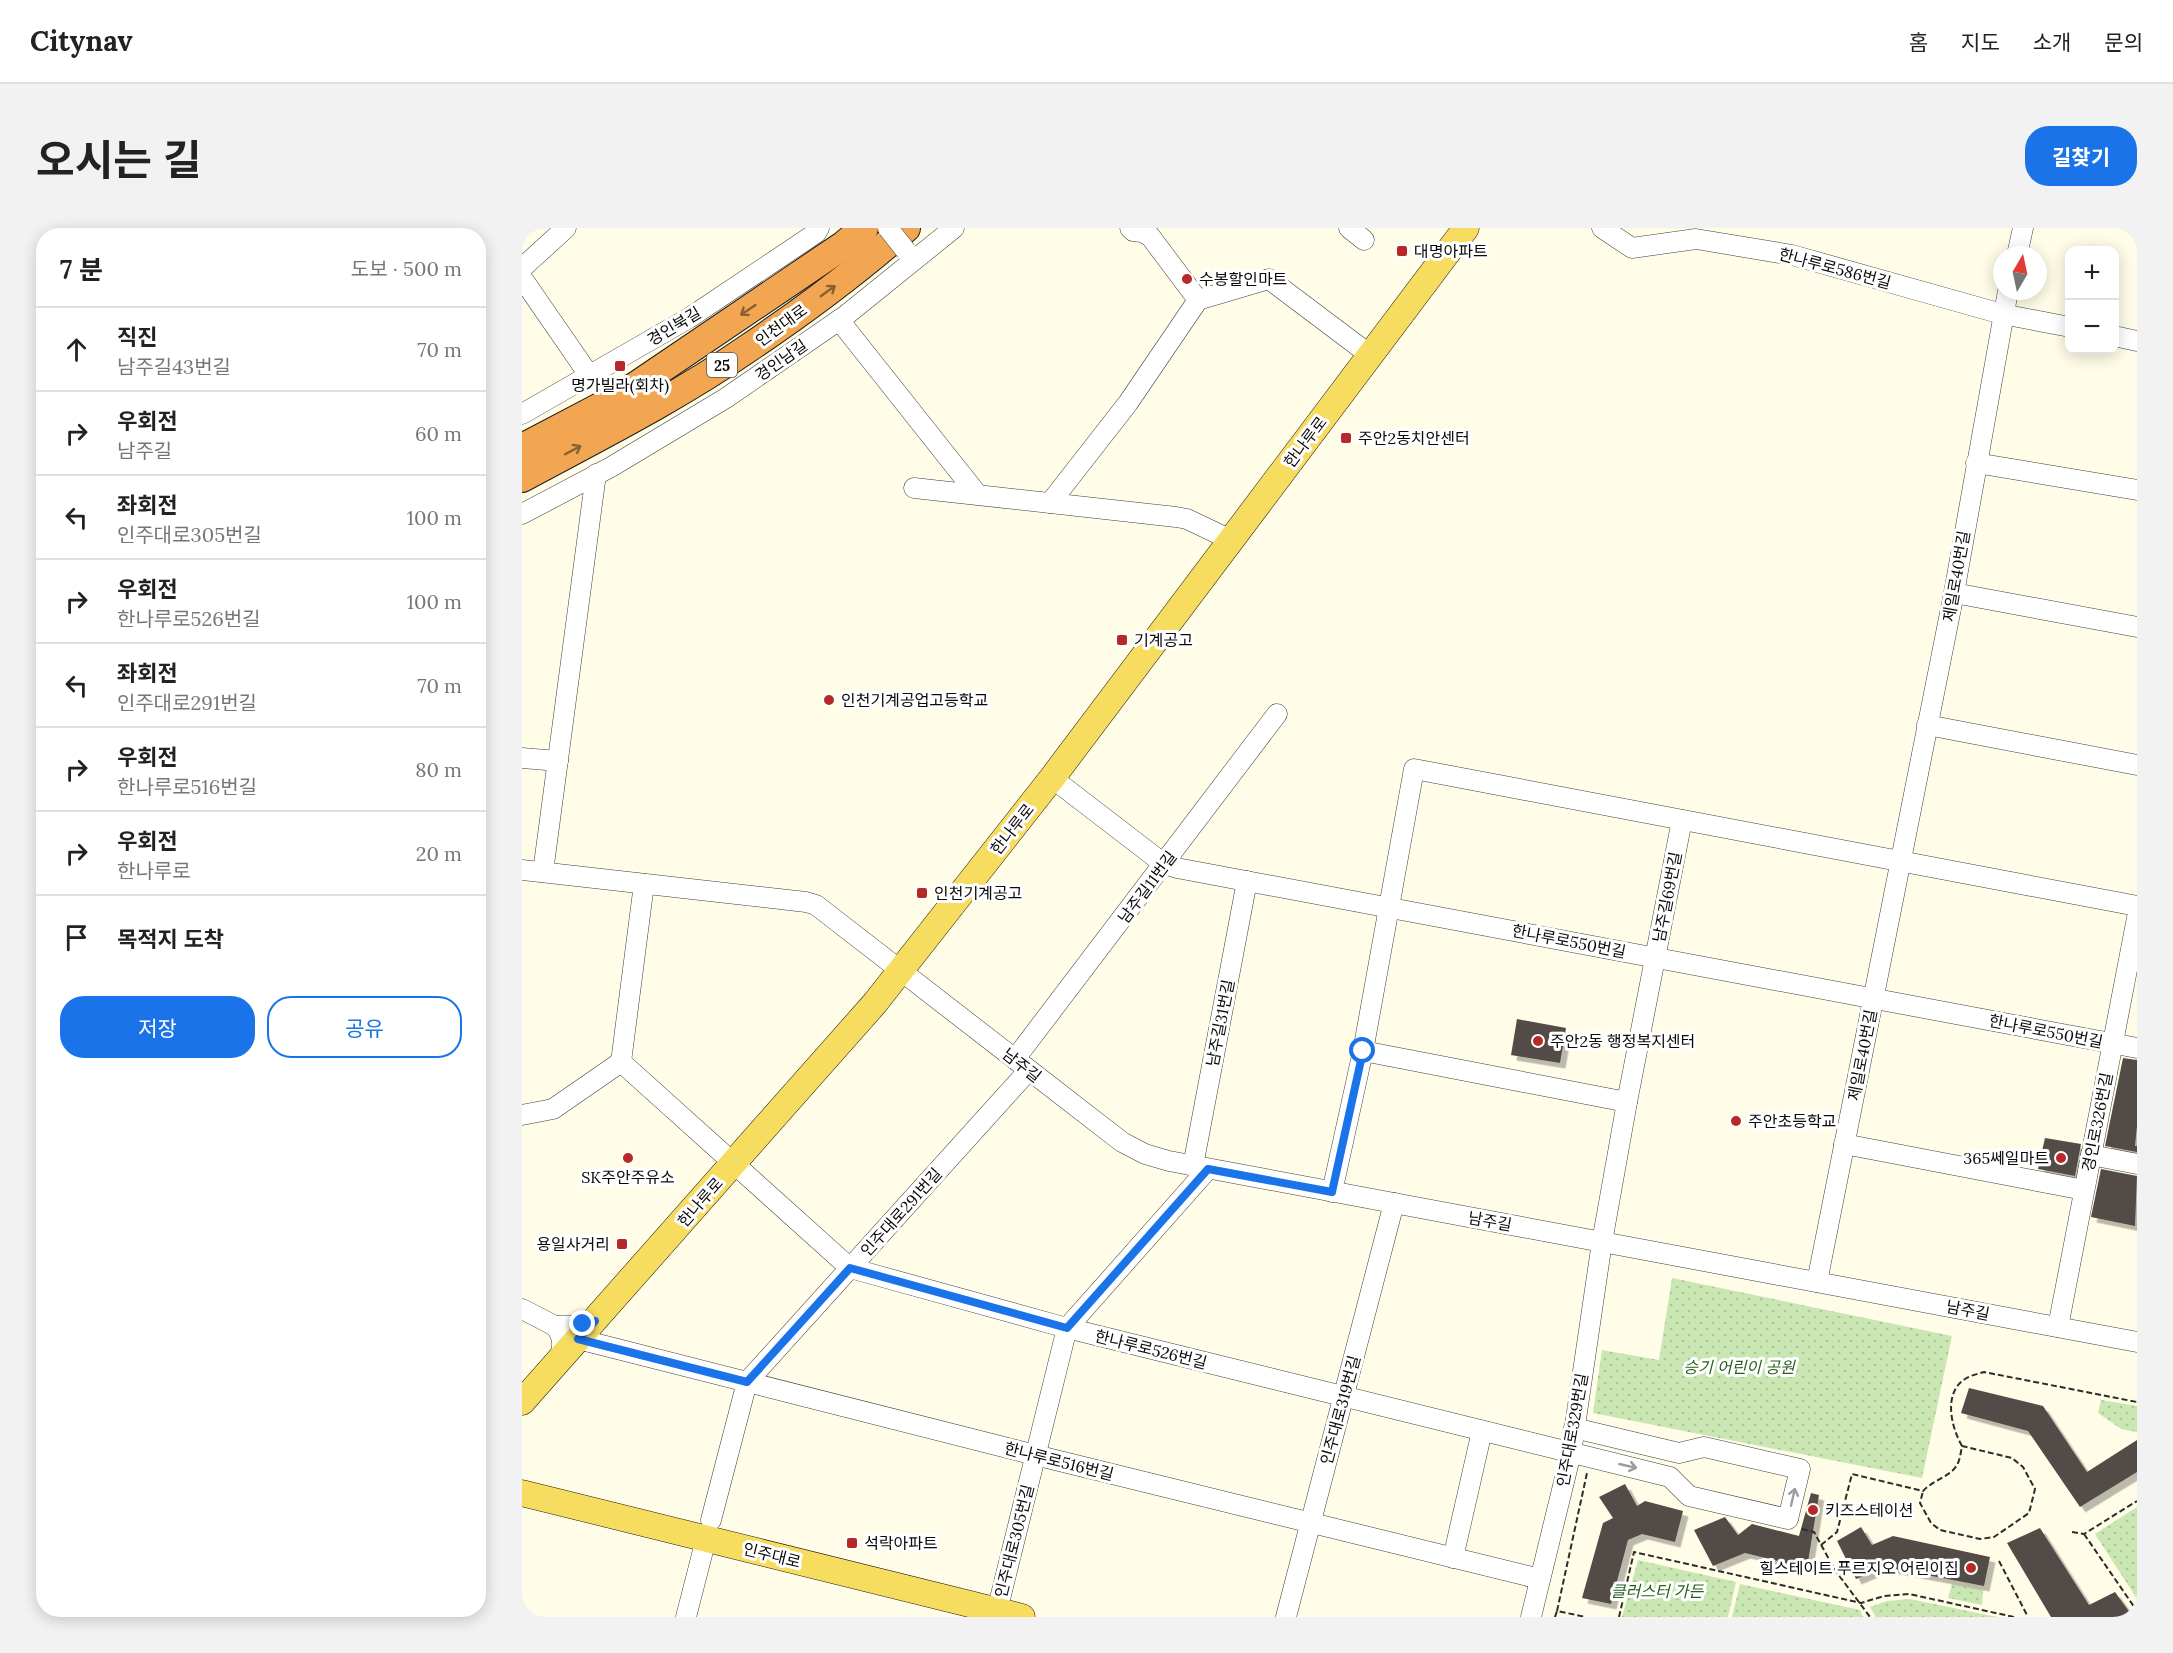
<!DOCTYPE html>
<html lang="ko">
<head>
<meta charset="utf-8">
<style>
  body { margin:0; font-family:Lora,"Noto Sans KR",serif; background:#f2f2f2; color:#222 }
  .controls { position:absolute; right:18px; top:18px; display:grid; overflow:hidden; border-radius:12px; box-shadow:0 3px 15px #0003 }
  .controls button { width:54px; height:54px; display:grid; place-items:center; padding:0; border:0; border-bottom:2px solid #e0e0e0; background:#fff; color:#222; font:30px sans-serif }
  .compass { position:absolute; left:1471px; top:18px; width:54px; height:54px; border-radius:50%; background:#fff; box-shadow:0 3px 15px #0003; rotate:9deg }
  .stop { position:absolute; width:18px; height:18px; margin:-14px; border:4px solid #1a73e8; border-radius:50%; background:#fff }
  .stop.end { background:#1a73e8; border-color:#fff; box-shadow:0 2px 6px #0008 }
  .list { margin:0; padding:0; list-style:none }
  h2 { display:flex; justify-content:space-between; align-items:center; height:78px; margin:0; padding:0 24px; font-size:26px }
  h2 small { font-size:20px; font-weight:400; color:#767676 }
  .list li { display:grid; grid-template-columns:39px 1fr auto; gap:18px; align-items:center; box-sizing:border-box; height:84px; padding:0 24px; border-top:2px solid #e0e0e0 }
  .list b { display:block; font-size:22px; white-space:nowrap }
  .list p { margin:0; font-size:20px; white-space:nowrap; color:#767676 }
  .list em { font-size:20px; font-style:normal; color:#767676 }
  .actions { display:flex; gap:12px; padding:18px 24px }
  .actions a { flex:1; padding:14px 0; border:2px solid #1a73e8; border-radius:24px; text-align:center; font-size:21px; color:#1a73e8 }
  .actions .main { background:#1a73e8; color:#fff }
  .icon { flex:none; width:33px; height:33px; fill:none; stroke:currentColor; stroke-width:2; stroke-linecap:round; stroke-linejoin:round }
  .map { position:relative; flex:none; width:1615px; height:1389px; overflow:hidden; border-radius:24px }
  header { display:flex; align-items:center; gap:36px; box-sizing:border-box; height:84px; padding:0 30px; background:#fff; border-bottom:2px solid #e0e0e0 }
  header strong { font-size:28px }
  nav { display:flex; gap:33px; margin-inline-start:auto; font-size:21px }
  .intro { display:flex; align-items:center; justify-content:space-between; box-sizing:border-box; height:144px; padding:0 36px }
  h1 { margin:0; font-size:42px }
  .button { padding:15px 27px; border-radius:24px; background:#1a73e8; color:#fff; font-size:21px; font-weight:700 }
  main { display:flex; gap:36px; padding:0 36px }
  aside { flex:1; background:#fff; border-radius:24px; box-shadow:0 3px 15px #0003 }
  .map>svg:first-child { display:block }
  .park { fill:url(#park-dots) }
  .building { fill:#524c47; filter:url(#shadow) }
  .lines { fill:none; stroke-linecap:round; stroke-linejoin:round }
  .minor-casing { stroke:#3d3d3d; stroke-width:21 }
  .major-casing { stroke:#1b1b1b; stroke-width:27 }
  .highway-casing { stroke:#1b1b1b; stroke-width:30 }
  .path { stroke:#2c2c2c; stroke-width:2; stroke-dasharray:6 3; stroke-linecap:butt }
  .minor { stroke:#fff; stroke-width:20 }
  .major { stroke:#f6dc5f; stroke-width:26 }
  .highway { stroke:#f2a652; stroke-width:28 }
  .minor-bridge-casing { stroke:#3d3d3d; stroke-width:21; stroke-linecap:butt }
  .minor-bridge { stroke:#fff; stroke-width:20 }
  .oneway { stroke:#8a6032 }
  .oneway2 { stroke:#9d9d9d }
  .route { stroke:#1a73e8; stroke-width:8 }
  .poi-dot { fill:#b62926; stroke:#fff; stroke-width:2 }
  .labels { text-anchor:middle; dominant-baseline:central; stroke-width:6; stroke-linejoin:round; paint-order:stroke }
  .shield { fill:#fff; stroke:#545454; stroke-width:1.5 }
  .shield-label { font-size:15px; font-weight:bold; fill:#0a0a0a }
  .poi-label { font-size:16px; fill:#0a0a0a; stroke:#fff; text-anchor:start }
  .street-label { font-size:16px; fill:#0a0a0a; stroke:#fff }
  .park-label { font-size:16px; font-style:italic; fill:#265f1d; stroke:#fff }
</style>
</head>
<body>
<header>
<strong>Citynav</strong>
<nav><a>홈</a><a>지도</a><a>소개</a><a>문의</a></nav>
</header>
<div class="intro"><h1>오시는 길</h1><a class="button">길찾기</a></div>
<main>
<aside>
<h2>7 분<small>도보 · 500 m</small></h2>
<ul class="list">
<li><svg class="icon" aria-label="ahead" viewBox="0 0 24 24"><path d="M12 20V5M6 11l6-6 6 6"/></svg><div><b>직진</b><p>남주길43번길</p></div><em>70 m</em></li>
<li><svg class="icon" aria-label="right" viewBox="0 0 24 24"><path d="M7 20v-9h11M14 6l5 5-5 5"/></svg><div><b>우회전</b><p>남주길</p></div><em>60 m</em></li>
<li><svg class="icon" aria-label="left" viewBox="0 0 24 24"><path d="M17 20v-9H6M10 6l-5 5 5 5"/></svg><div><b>좌회전</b><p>인주대로305번길</p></div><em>100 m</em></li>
<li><svg class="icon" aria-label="right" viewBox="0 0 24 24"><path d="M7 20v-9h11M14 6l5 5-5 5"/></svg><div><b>우회전</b><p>한나루로526번길</p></div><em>100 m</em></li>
<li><svg class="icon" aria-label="left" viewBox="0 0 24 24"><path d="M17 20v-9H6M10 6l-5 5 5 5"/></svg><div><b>좌회전</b><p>인주대로291번길</p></div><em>70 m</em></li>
<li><svg class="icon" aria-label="right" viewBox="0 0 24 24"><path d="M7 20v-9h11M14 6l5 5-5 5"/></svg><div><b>우회전</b><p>한나루로516번길</p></div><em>80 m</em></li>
<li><svg class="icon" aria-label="right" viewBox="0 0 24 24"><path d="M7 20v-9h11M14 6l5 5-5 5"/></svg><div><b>우회전</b><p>한나루로</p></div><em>20 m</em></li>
<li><svg class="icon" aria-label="arrive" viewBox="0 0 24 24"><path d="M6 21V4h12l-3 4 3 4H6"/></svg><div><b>목적지 도착</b></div></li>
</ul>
<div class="actions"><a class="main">저장</a><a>공유</a></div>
</aside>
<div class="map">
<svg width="1615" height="1389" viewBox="0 0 1615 1389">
  <defs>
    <pattern id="park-dots" width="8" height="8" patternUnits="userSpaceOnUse" patternTransform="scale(1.5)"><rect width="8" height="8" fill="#cae7b3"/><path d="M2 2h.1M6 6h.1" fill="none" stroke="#acc599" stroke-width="1.8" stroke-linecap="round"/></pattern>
    <filter id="shadow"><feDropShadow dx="5.5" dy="5.5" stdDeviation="0" flood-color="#0004"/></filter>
  </defs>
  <rect width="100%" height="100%" fill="#fffce7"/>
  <g class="park">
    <path d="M1150 1050 1430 1108 1400 1250 1071 1185 1080 1122 1137 1132Z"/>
    <path d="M1579 1172 1615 1178V1204L1599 1201 1576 1185Z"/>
    <path d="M1615 1279V1371L1573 1306Z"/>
    <path d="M1116 1332 1214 1354 1206 1389H1100Z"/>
    <path d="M1218 1356 1338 1382 1341 1389H1210Z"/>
    <path d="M1430 1356 1461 1362 1460 1377 1426 1370Z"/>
    <path d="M1388 1371 1475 1389H1354L1348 1379 1365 1373Z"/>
  </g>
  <g class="building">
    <path d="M995 791 1044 800 1038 835 989 827Z"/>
    <path d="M1601 830 1615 832V898L1613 918H1615V924L1583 918Z"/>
    <path d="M1523 910 1559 916 1553 948 1516 941Z"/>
    <path d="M1579 941 1615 948 1613 998 1569 989Z"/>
    <path d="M1447 1160 1521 1178 1565 1244 1615 1212V1244L1558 1279 1506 1203 1439 1185Z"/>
    <path d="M1103 1256 1115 1278 1123 1273 1161 1283 1153 1314 1120 1306 1106 1312 1089 1376 1060 1370 1081 1295 1091 1290 1077 1269Z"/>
    <path d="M1289 1265 1297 1267 1285 1340 1223 1325 1191 1338 1172 1302 1203 1289 1216 1307 1230 1296 1277 1308Z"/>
    <path d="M1339 1299 1350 1317 1371 1308 1468 1329 1462 1358 1363 1339 1334 1351 1315 1313Z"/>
    <path d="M1518 1300 1567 1377 1593 1364 1611 1389H1529L1485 1315Z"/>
  </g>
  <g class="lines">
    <defs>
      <g id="minor">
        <path d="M608 0 611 3 620 4 628 8 676 72"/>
        <path d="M827 0 842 12"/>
        <path d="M1080 0 1110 20 1174 11 1270 27 1480 86 1548 99"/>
        <path d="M1495 27 1501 0"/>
        <path d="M0 40 44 0"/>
        <path d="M0 50 67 147"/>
        <path d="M317 92 455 266"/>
        <path d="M1592 108 1615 113"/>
        <path d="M0 186 167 90 294 5 297 0"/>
        <path d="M1454 235 1615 262"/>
        <path d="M392 260 654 289 665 291 709 312"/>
        <path d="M528 275 606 175 676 72 747 51 848 127"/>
        <path d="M0 286 89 239 204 170 323 88 432 0"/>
        <path d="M1432 365 1615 399"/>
        <path d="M1405 497 1615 537"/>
        <path d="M0 530 36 533"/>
        <path d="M530 550 642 636 655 640 1615 820"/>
        <path d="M0 642 284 674 294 677 600 914 623 926 647 933 1615 1114"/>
        <path d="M21 644 74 246"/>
        <path d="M122 656 99 834 328 1040 545 1100 1148 1249 1167 1268 1266 1291 1278 1241 1182 1219 1157 1225 1052 1200"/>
        <path d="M841 823 1105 874"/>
        <path d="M493 831 755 486"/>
        <path d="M0 887 31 881 99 834"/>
        <path d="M1322 916 1562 962"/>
        <path d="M1569 927 1615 936"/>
        <path d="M671 938 725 653"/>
        <path d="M810 964 841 823 892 541 1615 678"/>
        <path d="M1295 1054 1432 365 1486 63"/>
        <path d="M0 1081 33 1098"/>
        <path d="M1536 1099 1615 690"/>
        <path d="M56 1111 513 1227 1018 1351"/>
        <path d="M36 1134C41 1120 43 1110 33 1098H51L73 1093"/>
        <path d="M189 1292 225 1154 507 842"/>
        <path d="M931 1330 960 1203"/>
        <path d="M475 1383 545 1100 686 941"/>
        <path d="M164 1389 184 1311"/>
        <path d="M764 1389 872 975"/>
        <path d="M1009 1389 1049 1225 1080 1014 1105 874 1160 592"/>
      </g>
      <g id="major">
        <path d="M0 1174 353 775 530 550 944 0"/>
        <path d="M0 1265 500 1389"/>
      </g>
      <g id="highway">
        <path d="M0 220 99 168 322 17 342 0"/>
        <path d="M0 250C76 209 154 170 225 121 280 84 334 44 384 0"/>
      </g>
    </defs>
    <use href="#minor" class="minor-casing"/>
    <use href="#major" class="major-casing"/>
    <use href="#highway" class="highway-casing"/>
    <g class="path">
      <path d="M1440 1218C1429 1199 1421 1165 1443 1151 1449 1147 1456 1146 1462 1144L1615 1174"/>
      <path d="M1280 1301 1292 1304 1313 1342 1348 1389"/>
      <path d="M1550 1304 1562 1306 1615 1273"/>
      <path d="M1562 1306 1615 1383"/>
      <path d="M1299 1317 1315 1304 1330 1246 1401 1263C1411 1252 1428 1249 1435 1237 1438 1232 1439 1223 1440 1218L1490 1230 1501 1239 1513 1261 1507 1285 1472 1309 1458 1311 1418 1302 1409 1295 1398 1275 1401 1263"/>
      <path d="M1477 1333 1506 1389"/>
      <path d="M1035 1383 1065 1245"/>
      <path d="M1033 1389 1035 1383 1064 1389"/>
      <path d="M1097 1389 1112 1324 1339 1375 1362 1368 1387 1366 1492 1389"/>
    </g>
    <use href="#minor" class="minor"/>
    <use href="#major" class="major"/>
    <use href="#highway" class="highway"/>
    <defs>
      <path id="minor-bridge" d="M366 0 384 23"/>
    </defs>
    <use href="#minor-bridge" class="minor-bridge-casing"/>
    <use href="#minor-bridge" class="minor-bridge"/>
  </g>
  <defs><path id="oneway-shaft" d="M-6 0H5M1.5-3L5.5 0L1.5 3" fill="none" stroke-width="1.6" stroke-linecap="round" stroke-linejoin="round" transform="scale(1.5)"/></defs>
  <g class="oneway">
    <use href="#oneway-shaft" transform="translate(306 63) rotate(-36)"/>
    <use href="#oneway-shaft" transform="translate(226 82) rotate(146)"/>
    <use href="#oneway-shaft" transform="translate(51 222) rotate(-28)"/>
  </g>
  <g class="oneway2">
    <use href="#oneway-shaft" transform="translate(1106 1238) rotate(13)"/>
    <use href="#oneway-shaft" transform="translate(1271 1269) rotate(-77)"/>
  </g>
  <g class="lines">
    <path class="route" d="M61 1096 73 1093 56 1111 225 1154 328 1040 545 1100 686 941 810 964 841 823"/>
  </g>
  <g class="poi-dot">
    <rect x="874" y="17" width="12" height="12" rx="3"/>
    <circle cx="665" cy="51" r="6"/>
    <rect x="92" y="132" width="12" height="12" rx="3"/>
    <rect x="818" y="204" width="12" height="12" rx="3"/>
    <rect x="594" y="406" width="12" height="12" rx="3"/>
    <circle cx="307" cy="472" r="6"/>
    <rect x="394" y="659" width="12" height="12" rx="3"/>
    <circle cx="1016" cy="813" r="6"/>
    <circle cx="1214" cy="893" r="6"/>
    <circle cx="106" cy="930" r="6"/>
    <circle cx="1539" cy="930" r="6"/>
    <rect x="94" y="1010" width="12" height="12" rx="3"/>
    <circle cx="1291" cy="1282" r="6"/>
    <rect x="324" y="1309" width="12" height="12" rx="3"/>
    <circle cx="1449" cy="1340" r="6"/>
  </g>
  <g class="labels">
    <rect class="shield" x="185" y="125" width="30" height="24" rx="4.5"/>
    <g class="shield-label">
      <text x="200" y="137">25</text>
    </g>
    <g class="poi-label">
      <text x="892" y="23">대명아파트</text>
      <text x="677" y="51">수봉할인마트</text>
      <text x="98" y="157" text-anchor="middle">명가빌라(회차)</text>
      <text x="836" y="210">주안2동치안센터</text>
      <text x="612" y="412">기계공고</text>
      <text x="319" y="472">인천기계공업고등학교</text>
      <text x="412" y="665">인천기계공고</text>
      <text x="1028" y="813">주안2동 행정복지센터</text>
      <text x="1226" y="893">주안초등학교</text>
      <text x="1527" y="930" text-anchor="end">365쎄일마트</text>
      <text x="106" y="949" text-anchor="middle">SK주안주유소</text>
      <text x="88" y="1016" text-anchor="end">용일사거리</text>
      <text x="1303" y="1282">키즈스테이션</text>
      <text x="342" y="1315">석락아파트</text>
      <text x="1437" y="1340" text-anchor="end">힐스테이트 푸르지오 어린이집</text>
    </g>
    <g class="street-label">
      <text transform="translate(1313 40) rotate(15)">한나루로586번길</text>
      <text transform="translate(259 97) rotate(-36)">인천대로</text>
      <text transform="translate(152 98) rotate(-31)">경인북길</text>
      <text transform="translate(259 132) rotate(-35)">경인남길</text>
      <text transform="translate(783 214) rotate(-53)">한나루로</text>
      <text transform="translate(1434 348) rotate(-80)">제일로40번길</text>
      <text transform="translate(490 601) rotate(-52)">한나루로</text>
      <text transform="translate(625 659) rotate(-53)">남주길11번길</text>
      <text transform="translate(1145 669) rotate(-79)">남주길69번길</text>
      <text transform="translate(1047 713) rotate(11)">한나루로550번길</text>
      <text transform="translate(698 795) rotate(-79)">남주길31번길</text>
      <text transform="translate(1524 803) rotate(11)">한나루로550번길</text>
      <text transform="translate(1340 827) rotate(-79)">제일로40번길</text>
      <text transform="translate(500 837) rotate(38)">남주길</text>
      <text transform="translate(1575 894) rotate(-79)">경인로326번길</text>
      <text transform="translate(178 974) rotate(-49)">한나루로</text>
      <text transform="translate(379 984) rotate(-48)">인주대로291번길</text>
      <text transform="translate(968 993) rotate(10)">남주길</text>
      <text transform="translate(1446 1082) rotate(11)">남주길</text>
      <text transform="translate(629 1121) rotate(14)">한나루로526번길</text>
      <text transform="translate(818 1182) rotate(-75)">인주대로319번길</text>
      <text transform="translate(1050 1202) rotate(-80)">인주대로329번길</text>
      <text transform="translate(537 1233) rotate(14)">한나루로516번길</text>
      <text transform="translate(492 1313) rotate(-76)">인주대로305번길</text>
      <text transform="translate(250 1327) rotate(14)">인주대로</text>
    </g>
    <g class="park-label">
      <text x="1217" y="1139">승기 어린이 공원</text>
      <text x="1135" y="1363">클러스터 가든</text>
    </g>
  </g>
</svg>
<div class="controls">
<button>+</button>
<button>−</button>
</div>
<svg class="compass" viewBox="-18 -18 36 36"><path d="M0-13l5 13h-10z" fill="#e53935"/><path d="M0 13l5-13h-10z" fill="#767676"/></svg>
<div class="stop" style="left:841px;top:823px"></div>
<div class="stop end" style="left:61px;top:1096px"></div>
</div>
</main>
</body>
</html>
